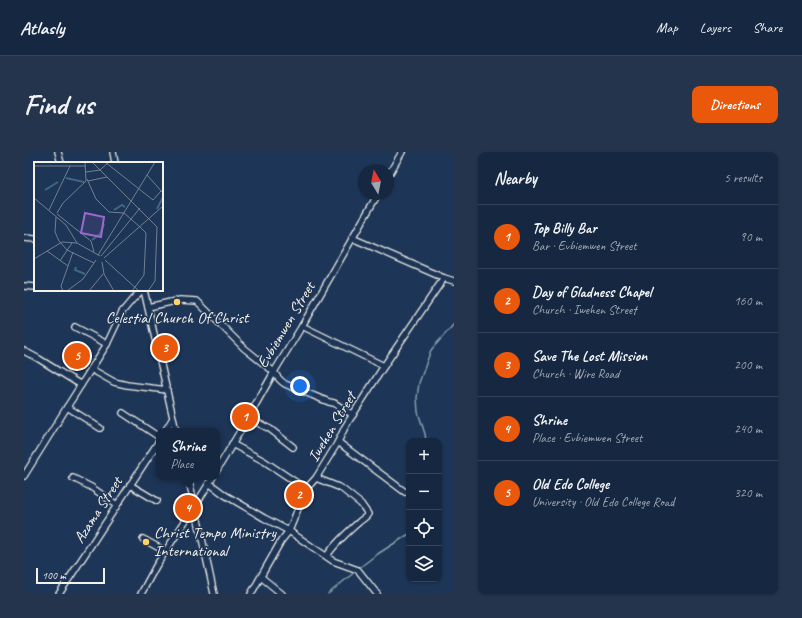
<!DOCTYPE html>
<html lang="en">
<head>
<meta charset="utf-8">
<style>
  body { margin:0; font-family:Caveat,sans-serif; background:#23344c; color:#f1f3f6 }
  .controls { position:absolute; right:12px; bottom:12px; display:grid; overflow:hidden; border-radius:8px; box-shadow:0 1px 3px #0004 }
  .controls button { width:36px; height:36px; display:grid; place-items:center; padding:0; border:0; border-bottom:1px solid #35445a; background:#162841; color:#f1f3f6; font:20px sans-serif }
  .compass { position:absolute; left:334px; top:12px; width:36px; height:36px; border-radius:50%; background:#162841; box-shadow:0 1px 3px #0004; rotate:350deg }
  .scale { position:absolute; left:12px; bottom:10px; width:69px; box-sizing:border-box; padding-left:4px; border:2px solid #f4f1e8; border-top:0; font-size:11px; line-height:14px; white-space:nowrap; color:#f4f1e8; -webkit-text-stroke:3px #1d3557; paint-order:stroke }
  .you { position:absolute; left:276px; top:234px; width:14px; height:14px; margin:-10px; border:3px solid #fff; border-radius:50%; background:#1a73e8; box-shadow:0 0 0 6px #1a73e833 }
  .badge { display:grid; place-items:center; width:26px; height:26px; border-radius:50%; background:#ea580c; color:#fff; font-size:13px; font-weight:700 }
  .pin { position:absolute; translate:-50% -50%; border:2px solid #fff; box-shadow:0 1px 4px #0006 }
  .popup { position:absolute; left:132px; top:276px; width:64px; height:52px; box-sizing:border-box; display:grid; place-content:center; border-radius:8px; background:#162841; filter:drop-shadow(0 1px 3px #0005); font-size:13px; white-space:nowrap; color:#9ea6b1 }
  .popup b { font-size:15px; color:#f1f3f6 }
  .popup::after { content:''; position:absolute; left:50%; top:100%; margin-left:-8px; border:8px solid transparent; border-top-color:#162841 }
  .list { margin:0; padding:0; list-style:none }
  h2 { display:flex; justify-content:space-between; align-items:center; height:52px; margin:0; padding:0 16px; font-size:17px }
  h2 small { font-size:13px; font-weight:400; color:#9ea6b1 }
  .list li { display:grid; grid-template-columns:26px 1fr auto; gap:12px; align-items:center; box-sizing:border-box; height:64px; padding:0 16px; border-top:1px solid #35445a }
  .list b { display:block; font-size:15px; white-space:nowrap }
  .list p { margin:0; font-size:13px; white-space:nowrap; color:#9ea6b1 }
  .list em { font-size:13px; font-style:normal; color:#9ea6b1 }
  .icon { flex:none; width:22px; height:22px; fill:none; stroke:currentColor; stroke-width:2; stroke-linecap:round; stroke-linejoin:round }
  .map { position:relative; flex:none; width:430px; height:442px; overflow:hidden; border-radius:8px }
  header { display:flex; align-items:center; gap:24px; box-sizing:border-box; height:56px; padding:0 20px; background:#162841; border-bottom:1px solid #35445a }
  header strong { font-size:19px }
  nav { display:flex; gap:22px; margin-inline-start:auto; font-size:14px }
  .intro { display:flex; align-items:center; justify-content:space-between; box-sizing:border-box; height:96px; padding:0 24px }
  h1 { margin:0; font-size:28px }
  .button { padding:10px 18px; border-radius:8px; background:#ea580c; color:#fff; font-size:14px; font-weight:700 }
  main { display:flex; gap:24px; padding:0 24px }
  aside { flex:1; background:#162841; border-radius:8px; box-shadow:0 1px 3px #0004 }
  .map>svg:first-child { display:block }
  .lines { fill:none; stroke-linecap:round; stroke-linejoin:round }
  .stream { stroke:#879fab; stroke-width:1.5 }
  .street-casing { stroke:#f4f1e8; stroke-width:8 }
  .street { stroke:#1d3557; stroke-width:5.5 }
  .poi-dot { fill:#ffd166; stroke:#1d3557; stroke-width:1.5 }
  .labels { text-anchor:middle; dominant-baseline:central; stroke-width:3; stroke-linejoin:round; paint-order:stroke }
  .poi-label { font-size:16px; fill:#f4f1e8; stroke:#1d3557 }
  .street-label { font-size:16px; fill:#f4f1e8; stroke:#1d3557 }
  .inset-river { fill:none; stroke:#3e6983; stroke-width:2 }
  .inset-road { fill:none; stroke:#738091; stroke-width:1 }
  .view { fill:#9f67cb; fill-opacity:0.15; stroke:#9f67cb; stroke-width:2 }
  .inset-edge { fill:none; stroke:#f4f1e8; stroke-width:2 }
</style>
</head>
<body>
<header>
<strong>Atlasly</strong>
<nav><a>Map</a><a>Layers</a><a>Share</a></nav>
</header>
<div class="intro"><h1>Find us</h1><a class="button">Directions</a></div>
<main>
<div class="map">
<svg width="430" height="442" viewBox="0 0 430 442">
  <rect width="100%" height="100%" fill="#1d3557"/>
  <filter id="ink" filterUnits="userSpaceOnUse"><feTurbulence type="fractalNoise" baseFrequency=".025" numOctaves="2"/><feDisplacementMap in="SourceGraphic" scale="8" xChannelSelector="R" yChannelSelector="G"/><feConvolveMatrix kernelMatrix="1 2 1 2 8 2 1 2 1" color-interpolation-filters="sRGB"/></filter>
  <g filter="url(#ink)">
    <g class="lines">
      <g class="stream">
        <path d="M402 289 401 282 394 260 393 246 395 231 407 198 430 172"/>
        <path d="M335 416 352 403 385 382"/>
        <path d="M304 442 332 419"/>
      </g>
      <defs>
        <g id="street">
          <path d="M34 0 37 11"/>
          <path d="M89 0 91 11"/>
          <path d="M364 24 378 0"/>
          <path d="M0 86 11 87"/>
          <path d="M328 86 420 126 430 129"/>
          <path d="M0 134 11 135"/>
          <path d="M120 138 152 279"/>
          <path d="M124 155 156 148 173 149 220 196 250 220C253 225 255 228 261 232L305 250 310 251 329 263"/>
          <path d="M278 174 360 214"/>
          <path d="M51 175 83 192"/>
          <path d="M0 199 15 207 57 233"/>
          <path d="M67 217 90 230 103 233 143 238"/>
          <path d="M43 255 76 276"/>
          <path d="M99 261 135 285"/>
          <path d="M224 266 246 277 269 295"/>
          <path d="M141 279 149 266"/>
          <path d="M314 290 381 340"/>
          <path d="M208 292 240 309 282 337"/>
          <path d="M193 318 224 266 250 220 278 174 354 42"/>
          <path d="M0 324 43 255 83 192 98 160 108 148 118 138"/>
          <path d="M164 325 171 354 190 442"/>
          <path d="M49 326 67 335 93 353"/>
          <path d="M292 326 317 336 337 352 344 362C342 366 338 367 335 370 324 380 311 391 303 404"/>
          <path d="M185 331 201 343 240 366 265 379 309 409 334 418 353 442"/>
          <path d="M106 333 133 349"/>
          <path d="M119 387 141 399"/>
          <path d="M237 425 258 442"/>
          <path d="M35 442 135 289"/>
          <path d="M117 442 132 414 171 354 189 325"/>
          <path d="M227 442 257 389 265 379 282 337 292 326 314 290 321 275 360 214 420 126"/>
        </g>
      </defs>
      <use href="#street" class="street-casing"/>
      <use href="#street" class="street"/>
    </g>
  </g>
  <g class="poi-dot">
    <circle cx="153" cy="150" r="4"/>
    <circle cx="122" cy="390" r="4"/>
  </g>
  <g class="labels">
    <g class="poi-label">
      <text x="153" y="166">Celestial Church Of Christ</text>
      <text x="130" y="381" text-anchor="start">Christ Tempo Ministry<tspan x="130" dy="18">International</tspan></text>
    </g>
    <g class="street-label">
      <text transform="translate(262 173) rotate(-59)">Evbiemwen Street</text>
      <text transform="translate(308 275) rotate(-59)">Iwehen Street</text>
      <text transform="translate(74 358) rotate(-57)">Azama Street</text>
    </g>
  </g>
  <g transform="translate(10 10)">
    <rect width="129" height="129" fill="#1d3557"/>
    <path class="inset-river" d="M32 16 50 20M11 28 24 20M123 47 129 35M80 48 88 43 91 45M58 78 66 72 70 62M42 105 41 108 51 112"/>
    <path class="inset-road" d="M51 0 52 19M58 0 123 65 121 119 114 129M71 0 119 38 127 29M0 4H52M52 10 66 8 75 0M113 13 129 31M53 17 62 37 75 50 90 51 106 65M54 19 73 15M0 36 32 63 43 81 66 94M15 48 36 4M23 51 29 41 52 19M23 52 57 79 60 90M22 55 21 70 25 79 33 88 60 101M13 89 34 104M64 93 121 0M67 94 106 46M70 96 129 44M0 97 28 80 43 81M71 98 105 129M26 99 38 81M68 100 70 112 80 129M29 129 27 124 39 90M33 129 49 117 62 98M55 129 69 112M98 129 110 113 112 71 106 65"/>
    <path class="view" d="M51 51 70 55 67 75 47 71Z"/>
    <rect width="129" height="129" class="inset-edge"/>
  </g>
</svg>
<div class="controls">
<button>+</button>
<button>−</button>
<button><svg class="icon" aria-label="locate" viewBox="0 0 24 24"><circle cx="12" cy="12" r="6"/><path d="M12 2v4M12 18v4M2 12h4M18 12h4"/></svg></button>
<button><svg class="icon" aria-label="layers" viewBox="0 0 24 24"><path d="M12 4l9 5-9 5-9-5zM3 14l9 5 9-5"/></svg></button>
</div>
<svg class="compass" viewBox="-18 -18 36 36"><path d="M0-13l5 13h-10z" fill="#e53935"/><path d="M0 13l5-13h-10z" fill="#9ea6b1"/></svg>
<div class="scale">100 m</div>
<div class="you"></div>
<div class="pin badge" style="left:221px;top:265px">1</div>
<div class="pin badge" style="left:275px;top:343px">2</div>
<div class="pin badge" style="left:141px;top:196px">3</div>
<div class="pin badge" style="left:164px;top:356px">4</div>
<div class="popup"><b>Shrine</b>Place</div>
<div class="pin badge" style="left:53px;top:204px">5</div>
</div>
<aside>
<h2>Nearby<small>5 results</small></h2>
<ul class="list">
<li><span class="badge">1</span><div><b>Top Billy Bar</b><p>Bar · Evbiemwen Street</p></div><em>90 m</em></li>
<li><span class="badge">2</span><div><b>Day of Gladness Chapel</b><p>Church · Iwehen Street</p></div><em>160 m</em></li>
<li><span class="badge">3</span><div><b>Save The Lost Mission</b><p>Church · Wire Road</p></div><em>200 m</em></li>
<li><span class="badge">4</span><div><b>Shrine</b><p>Place · Evbiemwen Street</p></div><em>240 m</em></li>
<li><span class="badge">5</span><div><b>Old Edo College</b><p>University · Old Edo College Road</p></div><em>320 m</em></li>
</ul>
</aside>
</main>
</body>
</html>
